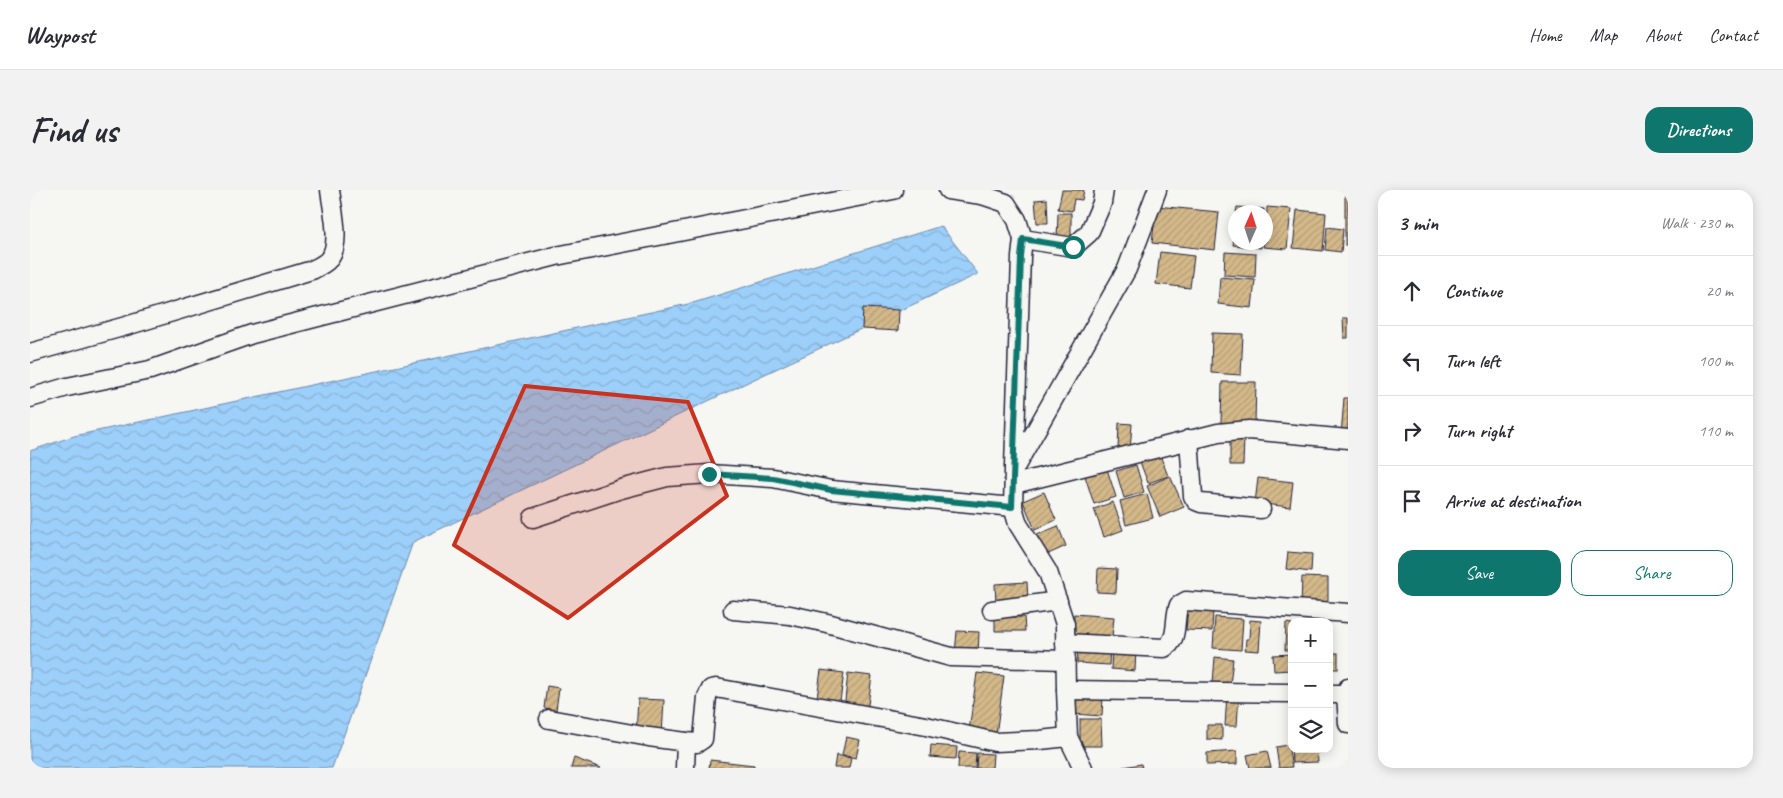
<!DOCTYPE html>
<html lang="en">
<head>
<meta charset="utf-8">
<style>
  body { margin:0; font-family:Caveat,sans-serif; background:#f2f2f3; color:#2b2b33 }
  .controls { position:absolute; right:15px; bottom:15px; display:grid; overflow:hidden; border-radius:10px; box-shadow:0 2px 12px #0003 }
  .controls button { width:45px; height:45px; display:grid; place-items:center; padding:0; border:0; border-bottom:1px solid #e1e1e2; background:#fff; color:#2b2b33; font:25px sans-serif }
  .compass { position:absolute; left:1198px; top:15px; width:45px; height:45px; border-radius:50%; background:#fff; box-shadow:0 2px 12px #0003; rotate:3deg }
  .stop { position:absolute; width:15px; height:15px; margin:-11px; border:4px solid #0f766e; border-radius:50%; background:#fff }
  .stop.end { background:#0f766e; border-color:#fff; box-shadow:0 1px 5px #0008 }
  .list { margin:0; padding:0; list-style:none }
  h2 { display:flex; justify-content:space-between; align-items:center; height:65px; margin:0; padding:0 20px; font-size:21px }
  h2 small { font-size:16px; font-weight:400; color:#7c7c81 }
  .list li { display:grid; grid-template-columns:32px 1fr auto; gap:15px; align-items:center; box-sizing:border-box; height:70px; padding:0 20px; border-top:1px solid #e1e1e2 }
  .list b { display:block; font-size:19px; white-space:nowrap }
  .list em { font-size:16px; font-style:normal; color:#7c7c81 }
  .actions { display:flex; gap:10px; padding:15px 20px }
  .actions a { flex:1; padding:11px 0; border:1px solid #0f766e; border-radius:15px; text-align:center; font-size:18px; color:#0f766e }
  .actions .main { background:#0f766e; color:#fff }
  .icon { flex:none; width:28px; height:28px; fill:none; stroke:currentColor; stroke-width:2; stroke-linecap:round; stroke-linejoin:round }
  .map { position:relative; flex:none; width:1318px; height:578px; overflow:hidden; border-radius:15px }
  header { display:flex; align-items:center; gap:30px; box-sizing:border-box; height:70px; padding:0 25px; background:#fff; border-bottom:1px solid #e1e1e2 }
  header strong { font-size:24px }
  nav { display:flex; gap:28px; margin-inline-start:auto; font-size:18px }
  .intro { display:flex; align-items:center; justify-content:space-between; box-sizing:border-box; height:120px; padding:0 30px }
  h1 { margin:0; font-size:35px }
  .button { padding:12px 22px; border-radius:15px; background:#0f766e; color:#fff; font-size:18px; font-weight:700 }
  main { display:flex; gap:30px; padding:0 30px }
  aside { flex:1; background:#fff; border-radius:15px; box-shadow:0 2px 12px #0003 }
  .map>svg:first-child { display:block }
  .water { fill:url(#water-waves); stroke:#6b8aad }
  .building { fill:url(#building-hatch); stroke:#22223b }
  .lines { fill:none; stroke-linecap:round; stroke-linejoin:round }
  .street-casing { stroke:#22223b; stroke-width:21 }
  .street { stroke:#f6f6f2; stroke-width:18 }
  .route { stroke:#0f766e; stroke-width:6 }
  .marked { fill:#c8321e; fill-opacity:0.2; stroke:#c8321e; stroke-width:4; stroke-linejoin:round }
</style>
</head>
<body>
<header>
<strong>Waypost</strong>
<nav><a>Home</a><a>Map</a><a>About</a><a>Contact</a></nav>
</header>
<div class="intro"><h1>Find us</h1><a class="button">Directions</a></div>
<main>
<div class="map">
<svg width="1318" height="578" viewBox="0 0 1318 578">
  <defs>
    <pattern id="water-waves" width="16" height="10" patternUnits="userSpaceOnUse" patternTransform="scale(1.25)"><rect width="16" height="10" fill="#9ccff9"/><path d="M0 5q4-4 8 0t8 0" fill="none" stroke="#86b1d6"/></pattern>
    <pattern id="building-hatch" width="6" height="6" patternUnits="userSpaceOnUse" patternTransform="scale(1.25)"><rect width="6" height="6" fill="#d3b889"/><path d="M-1 1l2-2M0 6l6-6M5 7l2-2" fill="none" stroke="#b59e77"/></pattern>
  </defs>
  <rect width="100%" height="100%" fill="#f6f6f2"/>
  <filter id="ink" filterUnits="userSpaceOnUse"><feTurbulence type="fractalNoise" baseFrequency=".02" numOctaves="2"/><feDisplacementMap in="SourceGraphic" scale="10" xChannelSelector="R" yChannelSelector="G"/><feConvolveMatrix kernelMatrix="1 2 1 2 8 2 1 2 1" color-interpolation-filters="sRGB"/></filter>
  <g filter="url(#ink)">
    <path class="water" d="M911 36 948 84 718 192 383 352 302 578H0V261L44 246 663 113Z"/>
    <g class="building">
      <path d="M1032 0H1054L1052 10 1044 9 1042 21 1028 19Z"/>
      <rect x="1315" y="3" width="3" height="52"/>
      <path d="M1017 9 1018 33H1007L1005 10Z"/>
      <path d="M1126 16 1189 22 1185 60 1122 53Z"/>
      <path d="M1207 17 1234 19V22H1206Z"/>
      <path d="M1237 17 1261 19 1257 59 1233 57 1234 52H1236Z"/>
      <path d="M1267 20 1296 23 1293 61 1263 58Z"/>
      <path d="M1028 23H1041V50H1027Z"/>
      <path d="M1206 30V52H1231V58L1203 55Z"/>
      <path d="M1297 37 1313 39 1311 62 1295 60Z"/>
      <path d="M1130 62 1164 66 1160 98 1126 94Z"/>
      <path d="M1195 62 1226 64 1225 87 1194 85Z"/>
      <path d="M1190 87 1225 90 1222 118 1188 114Z"/>
      <path d="M833 118 869 120 868 141 832 139Z"/>
      <path d="M1313 128H1318V148H1314Z"/>
      <path d="M1182 143 1213 144 1211 185 1181 183Z"/>
      <path d="M1192 192H1226L1225 233H1191Z"/>
      <path d="M1314 208H1318V247L1311 246Z"/>
      <path d="M1089 233 1102 234 1100 261 1088 260Z"/>
      <path d="M1200 248H1214L1213 275H1200Z"/>
      <path d="M1130 265 1138 286 1118 293 1110 272Z"/>
      <path d="M1106 275 1114 302 1094 308 1086 281Z"/>
      <path d="M1076 276 1086 307 1064 314 1054 283Z"/>
      <path d="M1140 286 1154 317 1130 327 1117 296Z"/>
      <path d="M1228 288 1263 292 1260 317 1225 313Z"/>
      <path d="M1014 302 1026 330 1005 340 993 311Z"/>
      <path d="M1117 304 1123 328 1096 335 1090 311Z"/>
      <path d="M1083 312 1093 340 1074 347 1064 319Z"/>
      <path d="M1028 336 1036 356 1016 365 1007 345Z"/>
      <path d="M1258 362 1282 364 1281 382 1256 379Z"/>
      <path d="M1068 378 1087 379 1086 403 1067 402Z"/>
      <path d="M1272 387 1298 388V417H1271Z"/>
      <path d="M997 392 998 412 966 414 965 394Z"/>
      <path d="M1158 417 1183 419 1182 441 1156 440Z"/>
      <path d="M1044 424 1084 427 1082 448 1043 446Z"/>
      <path d="M965 427H994L995 441H965Z"/>
      <path d="M1185 427 1213 429 1211 460 1183 458Z"/>
      <path d="M1220 430 1231 431 1229 461 1215 460 1216 449H1219Z"/>
      <path d="M1256 433 1262 434V460H1255Z"/>
      <path d="M927 441 949 442 948 465 925 464Z"/>
      <path d="M1048 457 1080 459 1079 475 1047 473Z"/>
      <path d="M1082 457 1106 458 1105 481 1081 479Z"/>
      <rect x="1299" y="463" width="9" height="16"/>
      <path d="M1262 464V480L1244 481 1243 465Z"/>
      <path d="M1185 467 1203 469 1200 495 1183 493Z"/>
      <path d="M791 480 814 483 809 518 786 515Z"/>
      <path d="M818 483 842 486 837 522 814 519Z"/>
      <path d="M947 483 974 486 966 545 939 541Z"/>
      <path d="M517 496 529 498 526 520 514 518Z"/>
      <path d="M1045 503 1073 506 1072 526 1043 524Z"/>
      <path d="M1197 504H1209L1207 536H1195Z"/>
      <path d="M608 509 634 510 632 546 606 544Z"/>
      <path d="M1050 529H1071L1072 556H1050Z"/>
      <path d="M1177 535H1192V550L1177 549Z"/>
      <path d="M816 547 830 550 826 568 812 565Z"/>
      <path d="M1261 552 1262 559H1287L1288 572 1262 573Z"/>
      <path d="M901 555 927 557 926 569 900 567Z"/>
      <path d="M1258 555 1262 577 1249 578 1246 557Z"/>
      <path d="M1207 561V574L1177 575V563Z"/>
      <path d="M1237 561 1241 578H1220L1217 565Z"/>
      <path d="M929 562 946 563 945 578H928Z"/>
      <path d="M947 563 963 564 962 578H946Z"/>
      <path d="M806 565 821 568 819 578H804Z"/>
      <path d="M544 568 571 578H541Z"/>
      <path d="M680 570 724 575V578H679Z"/>
      <path d="M1111 574 1112 578H1088Z"/>
    </g>
    <g class="lines">
      <defs>
        <g id="street">
          <path d="M918 0 952 5 976 13 987 30 993 49 991 67 984 276"/>
          <path d="M993 49 1043 57 1059 43 1072 13 1074 0"/>
          <path d="M0 163 96 136 282 80C288 77 295 74 299 69 312 54 302 18 300 0"/>
          <path d="M0 208 37 197 120 180 222 144 526 66 863 0"/>
          <path d="M1159 249 1163 306 1166 311 1171 313 1231 319"/>
          <path d="M984 294 1188 243 1219 240 1318 249"/>
          <path d="M503 328 591 299 637 287 679 284 743 288 801 300 983 317"/>
          <path d="M703 420 760 425 797 433 921 467 1036 470"/>
          <path d="M962 420 1028 411"/>
          <path d="M1035 453 1134 458C1150 450 1143 429 1149 415L1156 411 1318 423"/>
          <path d="M1318 498 1316 504 1318 534"/>
          <path d="M1036 500 1262 503"/>
          <path d="M1299 504H1316"/>
          <path d="M519 529 619 547 656 552 655 578"/>
          <path d="M656 552 667 553 673 549 677 507 681 499 686 498 896 536 965 552 1010 550 1038 547"/>
          <path d="M1053 578 1038 547 1036 500 1035 434 1018 382 988 334 983 317 984 279 1097 79 1127 0"/>
        </g>
      </defs>
      <use href="#street" class="street-casing"/>
      <use href="#street" class="street"/>
    </g>
  </g>
  <g class="lines" filter="url(#ink)">
    <path class="route" d="M679 284 743 288 801 300 982 317 991 67 993 49 1043 57"/>
  </g>
  <path class="marked" d="M495 196 658 212 697 306 538 428 424 355Z"/>
</svg>
<div class="controls">
<button>+</button>
<button>−</button>
<button><svg class="icon" aria-label="layers" viewBox="0 0 24 24"><path d="M12 4l9 5-9 5-9-5zM3 14l9 5 9-5"/></svg></button>
</div>
<svg class="compass" viewBox="-18 -18 36 36"><path d="M0-13l5 13h-10z" fill="#e53935"/><path d="M0 13l5-13h-10z" fill="#7c7c81"/></svg>
<div class="stop" style="left:1043px;top:57px"></div>
<div class="stop end" style="left:679px;top:284px"></div>
</div>
<aside>
<h2>3 min<small>Walk · 230 m</small></h2>
<ul class="list">
<li><svg class="icon" aria-label="ahead" viewBox="0 0 24 24"><path d="M12 20V5M6 11l6-6 6 6"/></svg><div><b>Continue</b></div><em>20 m</em></li>
<li><svg class="icon" aria-label="left" viewBox="0 0 24 24"><path d="M17 20v-9H6M10 6l-5 5 5 5"/></svg><div><b>Turn left</b></div><em>100 m</em></li>
<li><svg class="icon" aria-label="right" viewBox="0 0 24 24"><path d="M7 20v-9h11M14 6l5 5-5 5"/></svg><div><b>Turn right</b></div><em>110 m</em></li>
<li><svg class="icon" aria-label="arrive" viewBox="0 0 24 24"><path d="M6 21V4h12l-3 4 3 4H6"/></svg><div><b>Arrive at destination</b></div></li>
</ul>
<div class="actions"><a class="main">Save</a><a>Share</a></div>
</aside>
</main>
</body>
</html>
